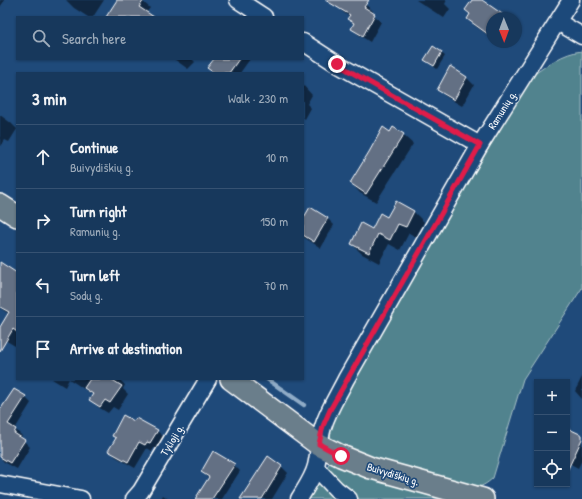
<!DOCTYPE html>
<html lang="en">
<head>
<meta charset="utf-8">
<style>
  body { margin:0; font-family:"Patrick Hand",sans-serif; background:#244365; color:#f1f3f6 }
  .controls { position:absolute; right:12px; bottom:12px; display:grid; overflow:hidden; border-radius:0px; box-shadow:0 1px 3px #0004 }
  .controls button { width:36px; height:36px; display:grid; place-items:center; padding:0; border:0; border-bottom:1px solid #365272; background:#17385c; color:#f1f3f6; font:20px sans-serif }
  .compass { position:absolute; left:486px; top:12px; width:36px; height:36px; border-radius:50%; background:#17385c; box-shadow:0 1px 3px #0004; rotate:179deg }
  .stop { position:absolute; width:12px; height:12px; margin:-9px; border:3px solid #e11d48; border-radius:50%; background:#fff }
  .stop.end { background:#e11d48; border-color:#fff; box-shadow:0 1px 4px #0008 }
  .list { margin:0; padding:0; list-style:none }
  h2 { display:flex; justify-content:space-between; align-items:center; height:52px; margin:0; padding:0 16px; font-size:17px }
  h2 small { font-size:13px; font-weight:400; color:#9eacbb }
  .list li { display:grid; grid-template-columns:26px 1fr auto; gap:12px; align-items:center; box-sizing:border-box; height:64px; padding:0 16px; border-top:1px solid #365272 }
  .list b { display:block; font-size:15px; white-space:nowrap }
  .list p { margin:0; font-size:13px; white-space:nowrap; color:#9eacbb }
  .list em { font-size:13px; font-style:normal; color:#9eacbb }
  .icon { flex:none; width:22px; height:22px; fill:none; stroke:currentColor; stroke-width:2; stroke-linecap:round; stroke-linejoin:round }
  .map { position:relative; flex:none; width:582px; height:499px; overflow:hidden }
  .search { position:absolute; background:#17385c; box-shadow:0 1px 3px #0004; left:16px; top:16px; width:288px; height:44px; display:flex; align-items:center; gap:10px; box-sizing:border-box; padding:0 14px; border-radius:0px; color:#9eacbb; font-size:15px }
  .panel { position:absolute; background:#17385c; box-shadow:0 1px 3px #0004; left:16px; top:72px; width:288px; height:308px; border-radius:0px }
  .map>svg:first-child { display:block }
  .green { fill:#51838e; stroke:#a8c1c6 }
  .shadow { fill:#0007 }
  .lines { fill:none; stroke-linecap:round; stroke-linejoin:round }
  .stream { stroke:#90acc7; stroke-width:4.5 }
  .building { fill:#646f84; stroke:#fff }
  .minor-casing { stroke:#fff; stroke-width:19 }
  .major-casing { stroke:#fff; stroke-width:24 }
  .minor { stroke:#1f4a7a; stroke-width:16 }
  .major { stroke:#6b7e8b; stroke-width:21 }
  .route { stroke:#e11d48; stroke-width:5 }
  .labels { text-anchor:middle; dominant-baseline:central; stroke-width:3.5; stroke-linejoin:round; paint-order:stroke }
  .street-label { font-size:11px; fill:#fff; stroke:#1f4a7a }
</style>
</head>
<body>
<div class="map">
<svg width="582" height="499" viewBox="0 0 582 499">
  <rect width="100%" height="100%" fill="#1f4a7a"/>
  <filter id="ink" filterUnits="userSpaceOnUse"><feTurbulence type="fractalNoise" baseFrequency=".025" numOctaves="2"/><feDisplacementMap in="SourceGraphic" scale="8" xChannelSelector="R" yChannelSelector="G"/><feConvolveMatrix kernelMatrix="1 2 1 2 8 2 1 2 1" color-interpolation-filters="sRGB"/></filter>
  <g filter="url(#ink)">
    <g class="green">
      <path d="M582 51V288L523 379 493 478C481 489 476 488 461 486L338 446 331 442 330 431 332 422 412 277 532 76C547 65 563 53 582 51Z"/>
      <path d="M332 459 446 499H306Z"/>
    </g>
    <g class="shadow">
      <path d="M0 0H5L0 7Z"/>
      <path d="M66 0H104L93 17H88L74 8Z"/>
      <path d="M118 0H141L150 8 146 13 150 17H111Z"/>
      <path d="M341 0H360L373 11 372 13 381 22 370 42 359 35 352 29 354 25 349 19 350 17 344 13 337 6Z"/>
      <path d="M416 0H447L445 4 450 9 444 18Z"/>
      <path d="M473 0H480L505 18H492V38L475 26 469 19 471 15 466 10Z"/>
      <path d="M433 47 445 56 437 69 425 60Z"/>
      <path d="M174 59H192L195 62 188 69Z"/>
      <path d="M215 59H250L240 73H213L209 68Z"/>
      <path d="M450 68 467 78 474 85 462 106 445 96 438 89Z"/>
      <path d="M303 85 312 95 307 104 311 108 305 119 303 117Z"/>
      <path d="M0 115 11 123 17 129 9 142 5 140 1 146 0 145Z"/>
      <path d="M391 133 403 135 413 144 376 202 360 193 351 183Z"/>
      <path d="M414 212 424 222 416 237 409 233 400 250 389 244 379 263 362 254 352 244 373 230 388 218Z"/>
      <path d="M328 219 334 225 321 248 303 237V221Z"/>
      <path d="M0 263 17 274V342L15 346 5 340 0 335V329L9 314 0 308Z"/>
      <path d="M582 377V399L575 391Z"/>
      <path d="M52 379H119L125 385 123 389 128 394 118 410 113 407 108 413 98 407 91 399 93 395 69 379 65 387Z"/>
      <path d="M25 397 31 403 15 429 22 436 21 438 30 447 17 469 4 462 0 457V413Z"/>
      <path d="M134 422 157 431 164 437 157 449 154 448 152 451 147 448 135 468 116 457 109 451 116 439 113 435Z"/>
      <path d="M567 429 582 436V460L578 468 567 462Z"/>
      <path d="M214 452 234 465 240 471 222 499H197L209 479 202 472Z"/>
      <path d="M281 466 288 473 272 499H241Z"/>
      <path d="M163 495 168 499H161Z"/>
    </g>
    <g class="lines">
      <path class="stream" d="M267 379 304 405"/>
    </g>
    <g class="building">
      <path d="M117 0H144L139 7 154 17H106Z"/>
      <path d="M325 0H369L364 7 375 14 363 36 351 29 354 23 347 19 350 15Z"/>
      <path d="M472 0H482L508 18H492V37L467 19 470 14 465 10Z"/>
      <path d="M433 46 442 52 434 66 424 60Z"/>
      <path d="M214 59H239L229 73H214L207 68Z"/>
      <path d="M450 66 467 77 454 100 437 90Z"/>
      <path d="M383 127 390 132 393 127 404 134 366 194 350 183 369 152Z"/>
      <path d="M396 201 414 211 406 227 398 224 390 240 378 234 369 253 351 244 361 223 372 229 380 213 387 217Z"/>
      <path d="M310 207 328 218 314 242 303 235V219Z"/>
      <path d="M0 262 17 273V332L13 329 0 351V327L9 312 0 307Z"/>
      <path d="M90 379H111L122 386 110 403 105 400 100 407 89 400 93 394 84 388Z"/>
      <path d="M14 389 26 396 8 424 16 429 14 433 25 440 10 463 0 457V410Z"/>
      <path d="M123 415 134 421 136 418 158 430 150 443 147 442 145 445 139 442 128 462 108 451 116 438 112 436Z"/>
      <path d="M567 428 582 435V439L567 471Z"/>
      <path d="M213 451 235 464 212 499H195L209 477 201 472Z"/>
      <path d="M268 456 282 466 262 499H240Z"/>
    </g>
    <g class="lines">
      <defs>
        <g id="minor">
          <path d="M238 0 264 17"/>
          <path d="M558 22 582 36"/>
          <path d="M303 42 337 64 480 145"/>
          <path d="M316 468 336 489 349 499"/>
          <path d="M0 484 81 499"/>
          <path d="M134 499 141 491 208 379"/>
          <path d="M299 499C305 489 313 478 316 466 319 453 319 440 323 427 328 410 338 395 346 379L480 145 571 0"/>
        </g>
        <g id="major">
          <path d="M0 205 17 216"/>
          <path d="M231 379 319 445 341 456 371 468 483 499"/>
        </g>
      </defs>
      <use href="#minor" class="minor-casing"/>
      <use href="#major" class="major-casing"/>
      <use href="#minor" class="minor"/>
      <use href="#major" class="major"/>
    </g>
  </g>
  <g class="lines" filter="url(#ink)">
    <path class="route" d="M337 64 480 145 330 410 323 426 319 444 341 456"/>
  </g>
  <g class="labels">
    <g class="street-label">
      <text transform="translate(502 110) rotate(-58)">Ramunių g.</text>
      <text transform="translate(172 440) rotate(-59)">Tylioji g.</text>
      <text transform="translate(393 474) rotate(17)">Buivydiškių g.</text>
    </g>
  </g>
</svg>
<div class="controls">
<button>+</button>
<button>−</button>
<button><svg class="icon" aria-label="locate" viewBox="0 0 24 24"><circle cx="12" cy="12" r="6"/><path d="M12 2v4M12 18v4M2 12h4M18 12h4"/></svg></button>
</div>
<svg class="compass" viewBox="-18 -18 36 36"><path d="M0-13l5 13h-10z" fill="#e53935"/><path d="M0 13l5-13h-10z" fill="#9eacbb"/></svg>
<div class="stop" style="left:341px;top:456px"></div>
<div class="stop end" style="left:337px;top:64px"></div>
<div class="search"><svg class="icon" aria-label="search" viewBox="0 0 24 24"><circle cx="10" cy="10" r="6"/><path d="M15 15l6 6"/></svg>Search here</div>
<section class="panel">
<h2>3 min<small>Walk · 230 m</small></h2>
<ul class="list">
<li><svg class="icon" aria-label="ahead" viewBox="0 0 24 24"><path d="M12 20V5M6 11l6-6 6 6"/></svg><div><b>Continue</b><p>Buivydiškių g.</p></div><em>10 m</em></li>
<li><svg class="icon" aria-label="right" viewBox="0 0 24 24"><path d="M7 20v-9h11M14 6l5 5-5 5"/></svg><div><b>Turn right</b><p>Ramunių g.</p></div><em>150 m</em></li>
<li><svg class="icon" aria-label="left" viewBox="0 0 24 24"><path d="M17 20v-9H6M10 6l-5 5 5 5"/></svg><div><b>Turn left</b><p>Sodų g.</p></div><em>70 m</em></li>
<li><svg class="icon" aria-label="arrive" viewBox="0 0 24 24"><path d="M6 21V4h12l-3 4 3 4H6"/></svg><div><b>Arrive at destination</b></div></li>
</ul>
</section>
</div>
</body>
</html>
